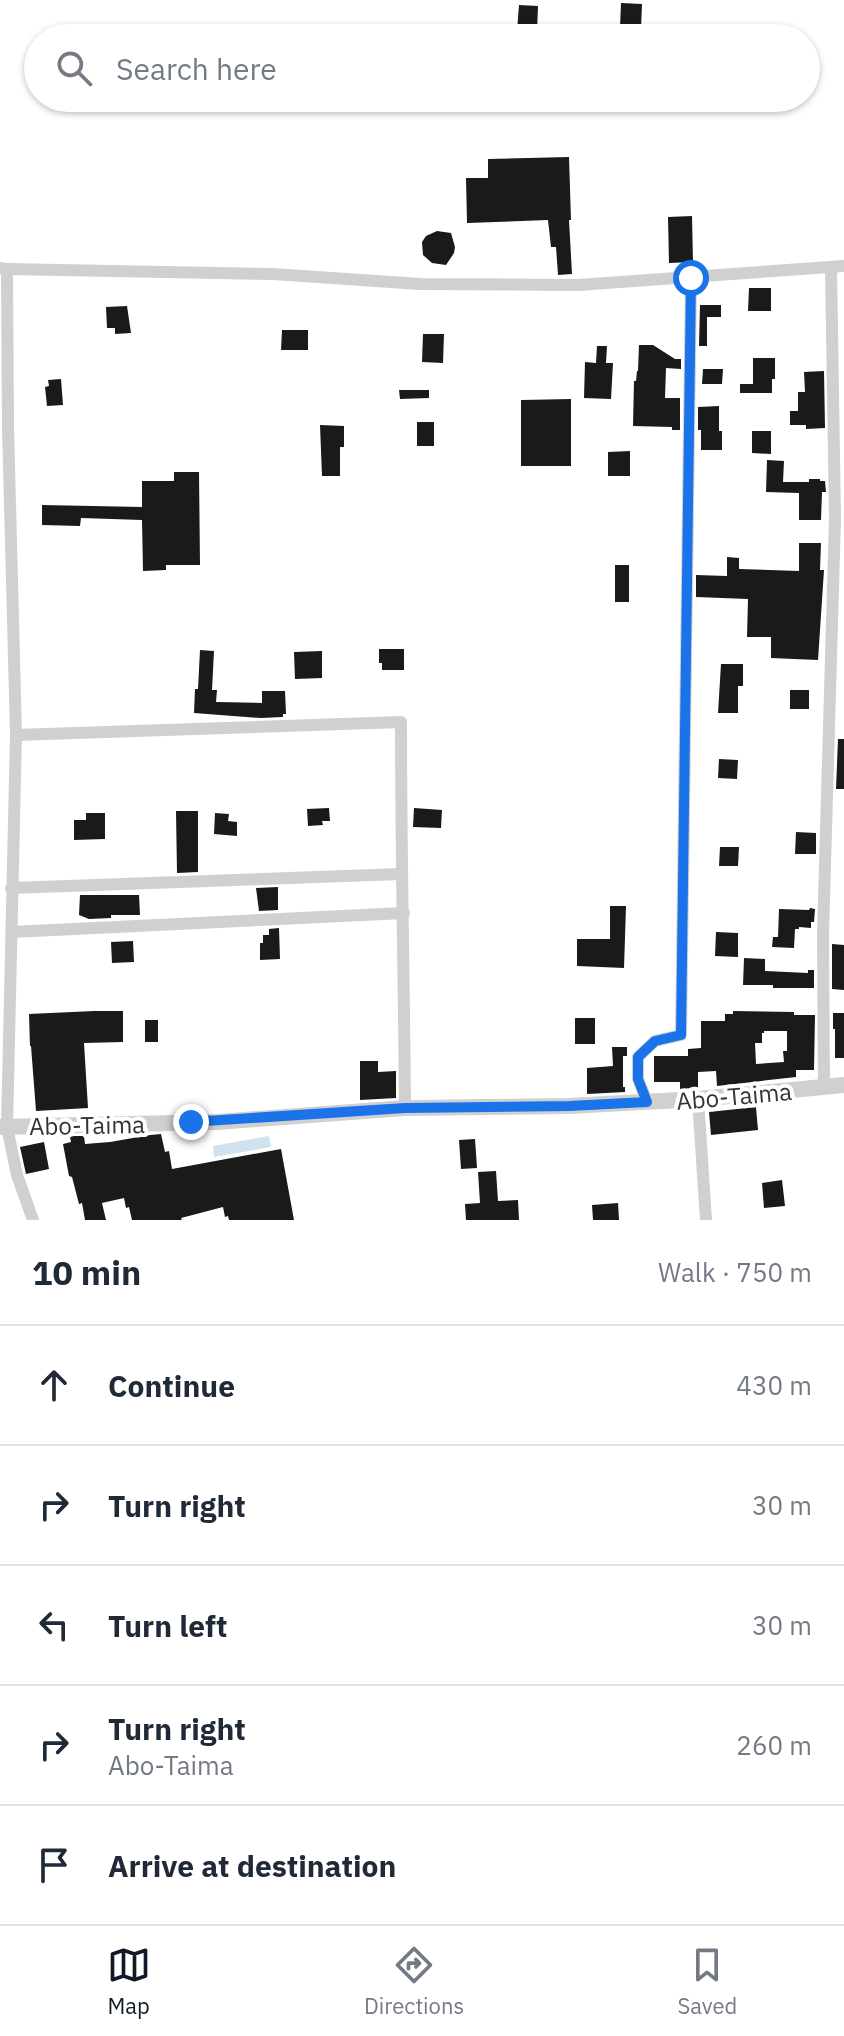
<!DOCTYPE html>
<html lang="en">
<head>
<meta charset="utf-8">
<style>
  body { margin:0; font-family:"IBM Plex Sans",sans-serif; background:#f2f2f3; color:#1f2937 }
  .stop { position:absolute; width:24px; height:24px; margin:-18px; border:6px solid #1a73e8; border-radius:50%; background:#fff }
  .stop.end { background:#1a73e8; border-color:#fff; box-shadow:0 2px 8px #0008 }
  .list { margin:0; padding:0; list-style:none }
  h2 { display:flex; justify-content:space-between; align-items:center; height:104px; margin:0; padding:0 32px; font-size:34px }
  h2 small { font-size:26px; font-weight:400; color:#747a83 }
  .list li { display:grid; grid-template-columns:52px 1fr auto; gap:24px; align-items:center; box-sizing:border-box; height:120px; padding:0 32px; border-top:2px solid #e0e1e3 }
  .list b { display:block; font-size:30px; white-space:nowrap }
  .list p { margin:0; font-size:26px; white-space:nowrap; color:#747a83 }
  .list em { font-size:26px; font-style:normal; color:#747a83 }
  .icon { flex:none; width:44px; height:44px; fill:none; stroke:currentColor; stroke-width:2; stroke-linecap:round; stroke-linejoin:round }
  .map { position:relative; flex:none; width:844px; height:1220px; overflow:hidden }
  .search { position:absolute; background:#fff; box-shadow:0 2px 6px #0004; left:24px; right:24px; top:24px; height:88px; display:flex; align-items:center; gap:20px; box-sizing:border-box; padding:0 28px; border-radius:44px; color:#747a83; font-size:30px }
  .sheet { height:704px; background:#fff }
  nav { display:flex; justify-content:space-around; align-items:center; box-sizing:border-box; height:112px; border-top:2px solid #e0e1e3; background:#fff; font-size:22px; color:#747a83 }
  nav a { display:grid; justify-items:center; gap:4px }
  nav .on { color:#111827 }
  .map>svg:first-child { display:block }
  .water { fill:#cfe2ee }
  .building { fill:#1a1a1a; fill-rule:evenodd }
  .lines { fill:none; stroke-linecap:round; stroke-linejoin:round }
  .minor { stroke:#d0d0d0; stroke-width:12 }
  .tertiary { stroke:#d0d0d0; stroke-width:16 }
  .route { stroke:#1a73e8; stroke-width:10 }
  .labels { text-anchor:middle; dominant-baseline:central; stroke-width:8; stroke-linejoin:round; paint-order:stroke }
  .street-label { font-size:24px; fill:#333; stroke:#fff }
</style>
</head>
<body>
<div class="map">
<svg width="844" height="1220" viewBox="0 0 844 1220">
  <rect width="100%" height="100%" fill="#fff"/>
  <path class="water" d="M269 1136 271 1147 214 1157 213 1146Z"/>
  <g class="building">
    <path d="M621 3 642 4 641 29 620 28Z"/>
    <path d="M519 5 538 6 537 32 517 31Z"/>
    <path d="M569 157 571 220H569L572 274 558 275 556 247H551L548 220 467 223 466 178H488V159Z"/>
    <path d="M692 216 693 262 669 263 668 217Z"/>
    <path d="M437 231 451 233 455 247 454 253 446 265 432 263 423 255 422 242 426 236Z"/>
    <path d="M749 288H771V311H748Z"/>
    <path d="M700 305H721V317H707V346H699Z"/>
    <path d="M127 306 131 333 115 334V328H107L106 307Z"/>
    <path d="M282 330H308V350H281Z"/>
    <path d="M423 334H444L443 363 422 362Z"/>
    <path d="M639 345H653L675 359H681V369L666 368 665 398H680V430H672V427L633 426 634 381H636L637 371H638Z"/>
    <path d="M597 346H607L606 363H613L611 399 584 398 585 362 596 363Z"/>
    <path d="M753 358H775V379H772V393H740V384H753Z"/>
    <path d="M703 369H723L722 384H702Z"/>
    <path d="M824 371 825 428 806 429V425H790V411H798V392H805L804 372Z"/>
    <path d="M61 379 63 405 47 406 45 387 49 386 48 380Z"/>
    <path d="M399 390H429V398L400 399Z"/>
    <path d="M571 399V466H521V400Z"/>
    <path d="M719 406V431H722V450H701V430H698V407Z"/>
    <rect x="417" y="422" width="17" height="24"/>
    <path d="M320 425 344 426V447H340V476H322Z"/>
    <path d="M752 431H771V454L752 453Z"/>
    <path d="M630 451V476H608V452Z"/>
    <path d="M767 460 784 461 783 482H809V479H820V481H825L826 492H822L821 520H799V493L766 492Z"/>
    <path d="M174 472H199L200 565H166V570L143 571 142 520 81 518 80 526 42 525V505L142 507V481H174Z"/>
    <path d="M799 543H821L820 570H824L818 660 771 658V637H747L748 599 696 597V575L727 576V557L739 558V569L799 571Z"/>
    <rect x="615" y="565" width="14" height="37"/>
    <path d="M379 649H404V670H382V663H379Z"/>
    <path d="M200 650 214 651 212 690H217L216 702 262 703V691H285L286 714H283V717L261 718 194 713 195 689H198Z"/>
    <path d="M322 651V678L295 679 294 652Z"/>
    <path d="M721 664H743V686H738V713H718Z"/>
    <rect x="790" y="690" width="19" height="19"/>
    <path d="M838 739H844V789H836Z"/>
    <path d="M719 759 738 760 737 779 718 778Z"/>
    <path d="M329 808 330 821H322L323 825 308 826 307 809Z"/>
    <path d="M414 808 442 810 441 828 413 827Z"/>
    <path d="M176 811H198V872L177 873Z"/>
    <path d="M86 813H105V839L74 840V820H86Z"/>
    <path d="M215 813 229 814 228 821 237 822V836L214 834Z"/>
    <path d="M796 832 816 833V854H795Z"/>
    <path d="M720 847H739L738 866H719Z"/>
    <path d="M278 887V910L259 911 256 888Z"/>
    <path d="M80 895H139L140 915H111V918L89 919 79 915Z"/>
    <path d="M610 906H626L624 968 577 966V939H610Z"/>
    <path d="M810 908 815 909 814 922H811V928L799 927V929H795L794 948 772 947 773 937H778L779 909 809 910Z"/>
    <path d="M279 928 280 959 260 960V943H263V935H269V929Z"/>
    <path d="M716 932 738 933V957L715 956Z"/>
    <path d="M133 941 134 962 112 963 111 942Z"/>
    <path d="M832 944 844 945V990L832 989Z"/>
    <path d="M744 958 765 959V971L808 973V970H814V988H773V985H743Z"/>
    <path d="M94 1011H123V1042L84 1043 88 1108 36 1111 31 1046H30L29 1014Z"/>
    <path d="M733 1011 794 1012V1015H815L814 1070H796V1077L717 1086 716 1071 698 1072V1087L692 1088 680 1089V1082H654V1056H688V1049L701 1048V1021H725V1014H733ZM764 1031H787V1051H783L784 1062 756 1064 755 1043H762V1033H764Z"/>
    <path d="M833 1013H844V1058H835V1029H833Z"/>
    <rect x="575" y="1018" width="20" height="26"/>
    <rect x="145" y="1020" width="13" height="22"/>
    <path d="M612 1047H627V1056H623V1087H625V1092L587 1094V1068L613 1066Z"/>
    <path d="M360 1061H378V1072L396 1071V1098L360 1100Z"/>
    <path d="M756 1107 758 1130 711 1135 709 1112Z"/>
    <path d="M161 1134 165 1152 169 1151 172 1169 281 1149 294 1220H229L228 1216 225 1217 223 1207 181 1218 182 1220H132L129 1207 126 1208 124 1198 102 1203 106 1220H85L82 1203 79 1204 72 1177 69 1176 63 1144 71 1142 70 1137 74 1136H84L85 1144 110 1142 150 1135Z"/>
    <path d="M475 1139 477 1168 461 1169 459 1140Z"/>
    <path d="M44 1142 49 1169 26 1174 20 1147Z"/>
    <path d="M496 1171 498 1201 518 1200 519 1220H466L465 1204 480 1203 478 1172Z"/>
    <path d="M782 1180 785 1206 764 1208 762 1183Z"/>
    <path d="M618 1203 619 1220H593L592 1205Z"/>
  </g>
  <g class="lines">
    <g class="minor">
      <path d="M0 268 7 269 8 427 16 735 7 1127 17 1175 33 1220"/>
      <path d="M7 269 273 274 420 284 578 285 844 266"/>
      <path d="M16 735 401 722C401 851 404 979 405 1108"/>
      <path d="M11 888 401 874"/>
      <path d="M12 932 404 913"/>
      <path d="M824 1088 823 934 835 519 831 267"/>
      <path d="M698 1099 706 1220"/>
      <path d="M647 1102 638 1079V1057L655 1041 681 1035 691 278"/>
    </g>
    <path class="tertiary" d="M0 1127 217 1122 405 1108 569 1106 698 1099 844 1085"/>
  </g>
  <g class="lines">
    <path class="route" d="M191 1122 405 1108 569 1106 647 1102 638 1079V1057L655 1041 681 1035 691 278"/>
  </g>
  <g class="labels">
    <g class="street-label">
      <text transform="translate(734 1096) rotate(-5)">Abo-Taima</text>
      <text transform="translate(87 1125) rotate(-1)">Abo-Taima</text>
    </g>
  </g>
</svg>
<div class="stop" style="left:691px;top:278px"></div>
<div class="stop end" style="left:191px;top:1122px"></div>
<div class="search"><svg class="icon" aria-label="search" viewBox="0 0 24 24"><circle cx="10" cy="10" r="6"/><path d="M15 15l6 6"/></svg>Search here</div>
</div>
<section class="sheet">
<h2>10 min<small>Walk · 750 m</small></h2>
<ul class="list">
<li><svg class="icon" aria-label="ahead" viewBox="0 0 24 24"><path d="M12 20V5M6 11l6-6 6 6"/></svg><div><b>Continue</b></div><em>430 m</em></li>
<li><svg class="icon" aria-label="right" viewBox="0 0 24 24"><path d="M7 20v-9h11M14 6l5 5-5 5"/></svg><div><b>Turn right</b></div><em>30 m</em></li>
<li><svg class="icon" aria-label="left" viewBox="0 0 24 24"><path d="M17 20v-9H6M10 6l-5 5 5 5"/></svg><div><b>Turn left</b></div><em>30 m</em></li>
<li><svg class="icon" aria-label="right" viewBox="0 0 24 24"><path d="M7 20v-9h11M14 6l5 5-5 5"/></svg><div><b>Turn right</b><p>Abo-Taima</p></div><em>260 m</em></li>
<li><svg class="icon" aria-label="arrive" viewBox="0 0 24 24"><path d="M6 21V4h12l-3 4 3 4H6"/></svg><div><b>Arrive at destination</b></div></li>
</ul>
</section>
<nav>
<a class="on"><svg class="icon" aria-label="map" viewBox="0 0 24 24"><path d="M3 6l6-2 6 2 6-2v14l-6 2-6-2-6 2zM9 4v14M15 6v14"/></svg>Map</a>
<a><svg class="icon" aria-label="directions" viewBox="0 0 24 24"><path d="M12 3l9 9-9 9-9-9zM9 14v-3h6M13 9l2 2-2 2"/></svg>Directions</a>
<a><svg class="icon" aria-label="saved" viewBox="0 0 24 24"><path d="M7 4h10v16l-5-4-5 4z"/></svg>Saved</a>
</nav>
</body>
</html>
